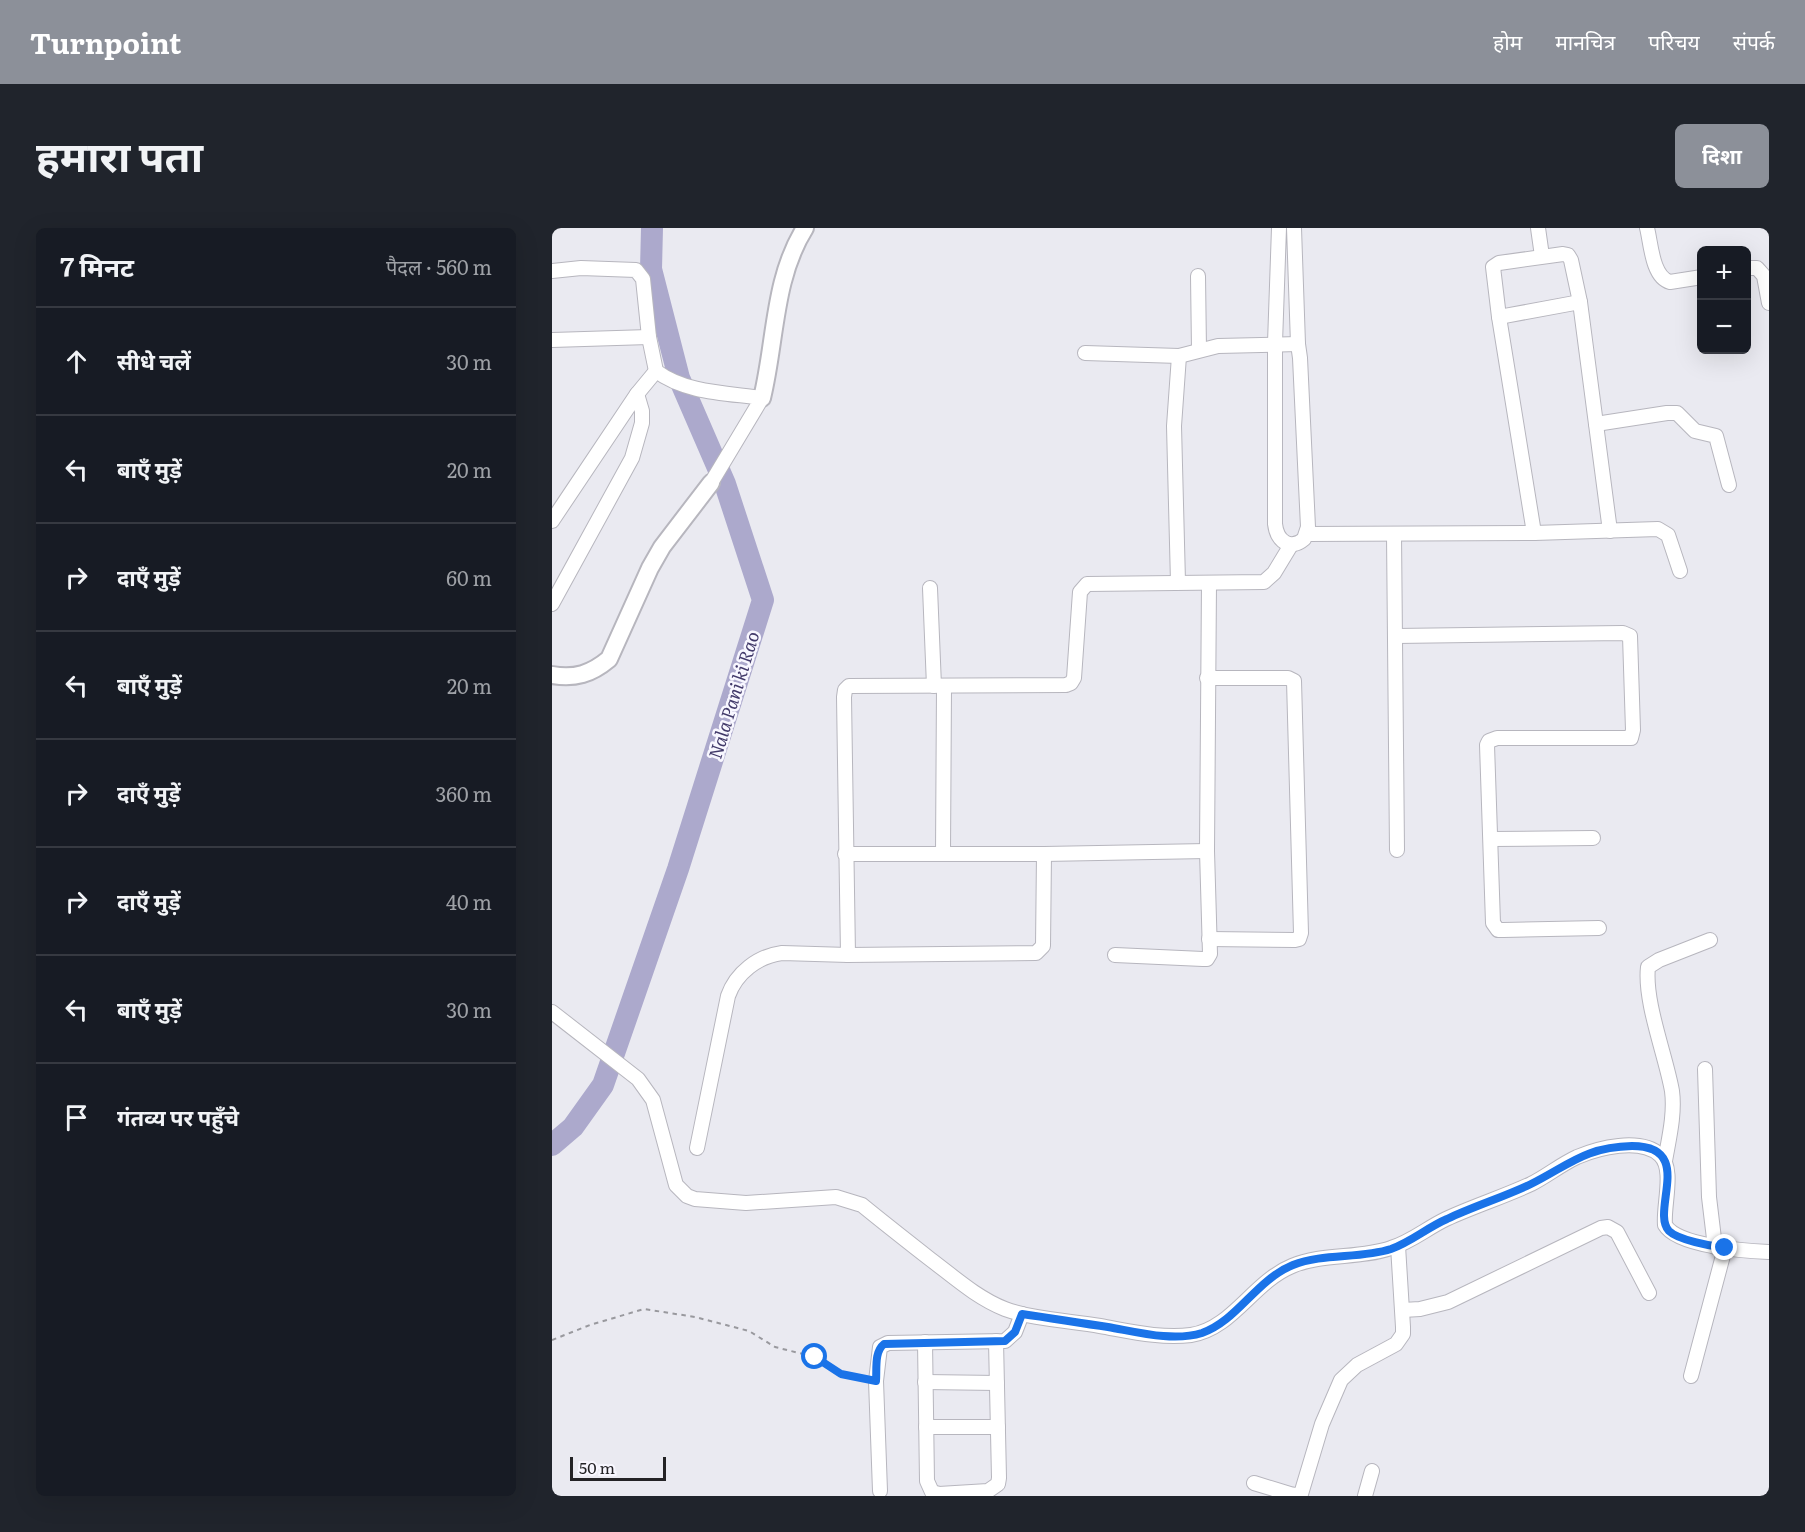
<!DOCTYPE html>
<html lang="hi">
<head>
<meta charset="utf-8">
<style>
  body { margin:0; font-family:Literata,"Noto Sans Devanagari",serif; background:#20242c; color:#f1f3f6 }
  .controls { position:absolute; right:18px; top:18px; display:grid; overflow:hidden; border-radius:9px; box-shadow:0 6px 24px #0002 }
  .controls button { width:54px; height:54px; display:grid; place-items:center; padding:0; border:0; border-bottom:2px solid #363941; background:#171b24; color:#f1f3f6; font:30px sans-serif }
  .scale { position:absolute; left:18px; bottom:15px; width:96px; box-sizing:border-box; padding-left:6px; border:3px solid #242326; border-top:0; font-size:16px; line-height:21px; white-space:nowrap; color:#242326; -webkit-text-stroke:4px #f8f7ff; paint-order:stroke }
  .stop { position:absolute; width:18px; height:18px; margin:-14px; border:4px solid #1a73e8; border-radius:50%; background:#fff }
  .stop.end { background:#1a73e8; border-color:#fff; box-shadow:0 2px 6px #0008 }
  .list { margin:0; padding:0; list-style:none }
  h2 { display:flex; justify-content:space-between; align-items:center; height:78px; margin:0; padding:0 24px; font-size:26px }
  h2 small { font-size:20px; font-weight:400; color:#9ea1a6 }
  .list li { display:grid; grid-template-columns:39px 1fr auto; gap:18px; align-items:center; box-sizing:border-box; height:108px; padding:0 24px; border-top:2px solid #363941 }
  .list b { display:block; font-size:22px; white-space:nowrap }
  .list em { font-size:20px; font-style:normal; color:#9ea1a6 }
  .icon { flex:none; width:33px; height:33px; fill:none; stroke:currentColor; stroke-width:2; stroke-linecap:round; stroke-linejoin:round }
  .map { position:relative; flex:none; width:1217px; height:1268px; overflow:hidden; border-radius:9px }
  header { display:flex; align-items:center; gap:36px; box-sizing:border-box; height:84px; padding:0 30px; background:#8c9099; color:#fff }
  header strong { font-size:28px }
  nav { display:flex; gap:33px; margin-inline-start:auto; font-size:21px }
  .intro { display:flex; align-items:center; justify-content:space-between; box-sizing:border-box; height:144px; padding:0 36px }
  h1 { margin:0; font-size:42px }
  .button { padding:15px 27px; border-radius:9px; background:#8c9099; color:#fff; font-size:21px; font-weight:700 }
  main { display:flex; gap:36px; padding:0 36px }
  aside { flex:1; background:#171b24; border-radius:9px; box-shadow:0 6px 24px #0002 }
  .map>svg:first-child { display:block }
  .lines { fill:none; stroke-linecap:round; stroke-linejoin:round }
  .river { stroke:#aca9cc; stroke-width:22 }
  .minor-casing { stroke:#b7b6be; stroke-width:16 }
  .tertiary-casing { stroke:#b7b6be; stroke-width:20 }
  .path { stroke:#99999e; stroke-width:2; stroke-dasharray:4.5 4.5; stroke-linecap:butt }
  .minor { stroke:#fff; stroke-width:14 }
  .tertiary { stroke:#fff; stroke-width:16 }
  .route { stroke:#1a73e8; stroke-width:8 }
  .labels { text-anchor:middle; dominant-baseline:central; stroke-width:5; stroke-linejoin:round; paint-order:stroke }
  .water-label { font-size:18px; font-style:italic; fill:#423a6a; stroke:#f8f7ff }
</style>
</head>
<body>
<header>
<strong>Turnpoint</strong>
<nav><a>होम</a><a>मानचित्र</a><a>परिचय</a><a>संपर्क</a></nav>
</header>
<div class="intro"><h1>हमारा पता</h1><a class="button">दिशा</a></div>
<main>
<aside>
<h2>7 मिनट<small>पैदल · 560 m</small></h2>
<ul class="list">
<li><svg class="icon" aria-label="ahead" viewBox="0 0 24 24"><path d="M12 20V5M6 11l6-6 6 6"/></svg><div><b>सीधे चलें</b></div><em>30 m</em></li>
<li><svg class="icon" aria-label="left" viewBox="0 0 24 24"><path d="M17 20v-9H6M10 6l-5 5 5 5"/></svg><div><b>बाएँ मुड़ें</b></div><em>20 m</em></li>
<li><svg class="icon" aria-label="right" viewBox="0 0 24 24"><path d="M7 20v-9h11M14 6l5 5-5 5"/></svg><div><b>दाएँ मुड़ें</b></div><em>60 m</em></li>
<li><svg class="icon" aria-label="left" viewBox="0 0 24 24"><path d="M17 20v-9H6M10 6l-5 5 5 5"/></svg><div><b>बाएँ मुड़ें</b></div><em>20 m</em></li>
<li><svg class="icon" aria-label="right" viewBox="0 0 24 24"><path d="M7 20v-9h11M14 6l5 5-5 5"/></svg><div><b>दाएँ मुड़ें</b></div><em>360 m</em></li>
<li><svg class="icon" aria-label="right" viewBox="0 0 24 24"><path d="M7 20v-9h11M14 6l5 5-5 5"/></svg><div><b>दाएँ मुड़ें</b></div><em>40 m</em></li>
<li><svg class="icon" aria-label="left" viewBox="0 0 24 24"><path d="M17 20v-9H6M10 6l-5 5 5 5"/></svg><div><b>बाएँ मुड़ें</b></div><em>30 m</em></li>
<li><svg class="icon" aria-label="arrive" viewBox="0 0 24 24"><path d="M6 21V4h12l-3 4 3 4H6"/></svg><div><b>गंतव्य पर पहुँचे</b></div></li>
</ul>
</aside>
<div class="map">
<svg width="1217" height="1268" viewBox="0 0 1217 1268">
  <rect width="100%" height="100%" fill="#eaeaf1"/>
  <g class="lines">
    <path class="river" d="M0 917 21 899 51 857 126 641 211 372 173 256 127 150 99 41 100 0"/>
    <defs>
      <g id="minor">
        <path d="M727 0 723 115V296C725 313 738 323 752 311L756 299 748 130 746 116 742 0"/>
        <path d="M986 0 990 28"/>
        <path d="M1095 0C1099 15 1100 49 1118 54L1150 49"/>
        <path d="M1194 40H1205L1212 48 1217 75"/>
        <path d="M0 43 29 40 84 42 91 51 97 109 104 143C133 165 175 165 210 170L159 255"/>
        <path d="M646 48 647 122"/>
        <path d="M947 89 1028 74"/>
        <path d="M0 112 97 109"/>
        <path d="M533 125 627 128 666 118 746 116"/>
        <path d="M1044 196 1115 185H1125L1143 203 1164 208 1177 257"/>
        <path d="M0 293 85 166 104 143"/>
        <path d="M982 305 947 89 941 39 947 35 1011 26 1016 27 1019 32 1028 74 1058 303"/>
        <path d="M755 306 982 305 1106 301 1116 307 1128 343"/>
        <path d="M842 307 845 622"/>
        <path d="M626 354 622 198 627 128"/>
        <path d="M378 360 382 458"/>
        <path d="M0 376 80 230 90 195V183L85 166"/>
        <path d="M844 408 1071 405 1078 408 1081 502 1079 510H945L937 513 935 517 941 695 946 702H951L1047 700"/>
        <path d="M655 450H736L742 453 749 705 747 711 743 712 657 711"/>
        <path d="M939 611 1041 610"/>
        <path d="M391 625 392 459"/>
        <path d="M293 626H492L655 623"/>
        <path d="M296 727 292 469 293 462 297 458 514 457 519 455 522 450 528 364 535 356 712 354 722 345 739 317"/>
        <path d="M563 727 651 731H655L658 726 655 623 657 355"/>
        <path d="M0 784 86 851 101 872 124 957 135 968 143 971 194 975 284 969 310 977C332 995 355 1013 378 1031 402 1049 425 1070 453 1081 480 1091 519 1093 548 1098 577 1103 609 1111 639 1107 680 1101 701 1054 740 1038 770 1025 808 1031 839 1020 859 1014 875 1000 894 991 922 978 951 969 979 956 995 948 1008 937 1025 929 1046 920 1088 909 1108 927 1123 941 1111 977 1113 997 1125 1018 1193 1023 1217 1024"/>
        <path d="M1153 841 1157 969 1163 1019"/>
        <path d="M145 920 176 768C184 745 206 728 230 725L296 727 484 725 491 718 492 626"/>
        <path d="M1113 933C1117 910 1123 886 1120 863 1114 828 1092 774 1096 739L1107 732 1158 712"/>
        <path d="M851 1082 868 1081 896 1074 1049 1000 1056 999 1065 1004 1097 1065"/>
        <path d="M373 1114 375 1253 380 1264 387 1266 436 1263 446 1256 447 1250 444 1113"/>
        <path d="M1139 1148 1173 1020"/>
        <path d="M373 1154 445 1155"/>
        <path d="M374 1199H446"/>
        <path d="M702 1255 741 1267 749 1266 770 1196 789 1152 805 1137 844 1116 851 1106V1099L846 1018"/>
        <path d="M328 1263 324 1153 328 1119 336 1115 453 1113 463 1104 470 1086"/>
        <path d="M813 1268 820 1243"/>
      </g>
      <g id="tertiary">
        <path d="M210 170C224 113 221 51 253 0"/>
        <path d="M0 447C23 451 39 446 57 431L98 340 110 319 159 255"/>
      </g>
    </defs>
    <use href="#minor" class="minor-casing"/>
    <use href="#tertiary" class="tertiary-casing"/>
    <path class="path" d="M0 1112 38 1097 92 1081 143 1089 197 1103 223 1119 263 1129 289 1146 312 1151"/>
    <use href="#minor" class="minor"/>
    <use href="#tertiary" class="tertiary"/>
  </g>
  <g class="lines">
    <path class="route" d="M263 1129 289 1146 324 1153C325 1141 322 1124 332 1116L453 1113 463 1104 470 1086C499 1090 527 1095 556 1099 585 1104 621 1114 650 1105 685 1093 704 1052 741 1037 771 1025 808 1031 839 1021 859 1014 876 999 895 991 922 978 952 969 979 956 1017 937 1033 919 1080 918 1144 918 1098 983 1117 1003 1126 1012 1159 1018 1173 1020"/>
  </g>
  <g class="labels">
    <g class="water-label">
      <text transform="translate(181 467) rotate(-73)">Nala Pani ki Rao</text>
    </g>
  </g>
</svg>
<div class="controls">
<button>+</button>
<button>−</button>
</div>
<div class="scale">50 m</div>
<div class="stop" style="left:263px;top:1129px"></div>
<div class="stop end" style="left:1173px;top:1020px"></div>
</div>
</main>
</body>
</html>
